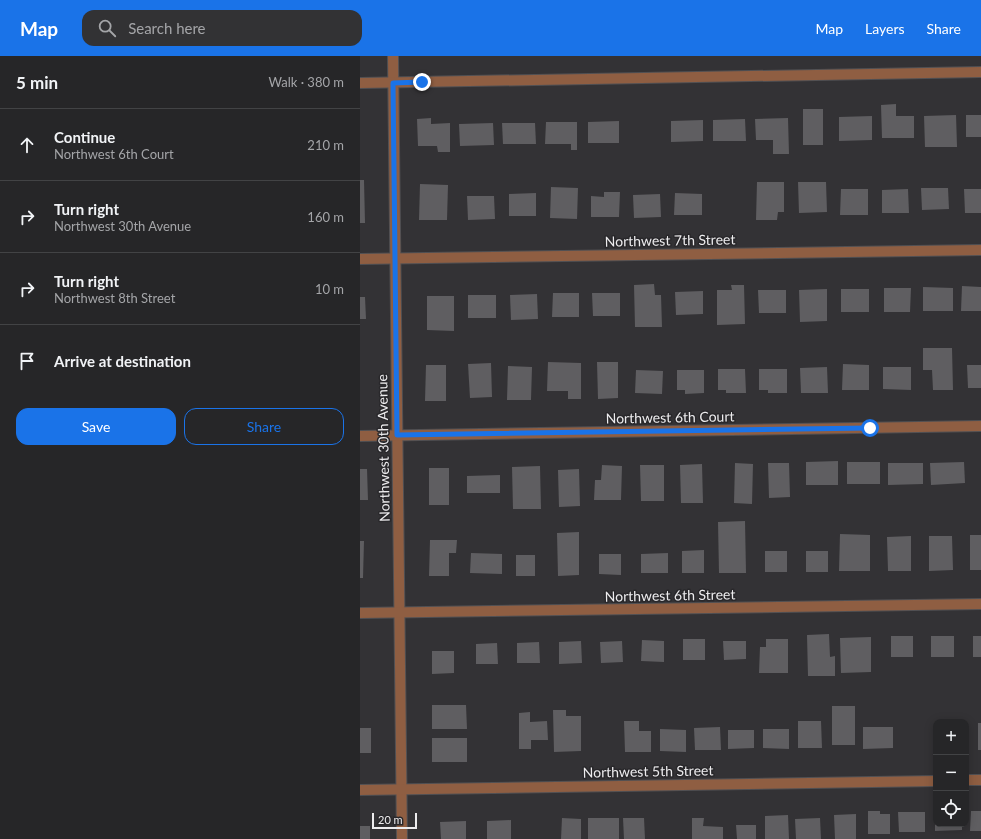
<!DOCTYPE html>
<html lang="en">
<head>
<meta charset="utf-8">
<style>
  body { margin:0; font-family:Lato,sans-serif; background:#323234; color:#f1f3f6 }
  .controls { position:absolute; right:12px; bottom:12px; display:grid; overflow:hidden; border-radius:8px; box-shadow:0 2px 10px #0003 }
  .controls button { width:36px; height:36px; display:grid; place-items:center; padding:0; border:0; border-bottom:1px solid #424345; background:#262628; color:#f1f3f6; font:20px sans-serif }
  .scale { position:absolute; left:12px; bottom:10px; width:45px; box-sizing:border-box; padding-left:4px; border:2px solid #edecee; border-top:0; font-size:11px; line-height:14px; white-space:nowrap; color:#edecee; -webkit-text-stroke:3px #29282b; paint-order:stroke }
  .stop { position:absolute; width:12px; height:12px; margin:-9px; border:3px solid #1a73e8; border-radius:50%; background:#fff }
  .stop.end { background:#1a73e8; border-color:#fff; box-shadow:0 1px 4px #0008 }
  .list { margin:0; padding:0; list-style:none }
  h2 { display:flex; justify-content:space-between; align-items:center; height:52px; margin:0; padding:0 16px; font-size:17px }
  h2 small { font-size:13px; font-weight:400; color:#a4a5a8 }
  .list li { display:grid; grid-template-columns:26px 1fr auto; gap:12px; align-items:center; box-sizing:border-box; height:72px; padding:0 16px; border-top:1px solid #424345 }
  .list b { display:block; font-size:15px; white-space:nowrap }
  .list p { margin:0; font-size:13px; white-space:nowrap; color:#a4a5a8 }
  .list em { font-size:13px; font-style:normal; color:#a4a5a8 }
  .actions { display:flex; gap:8px; padding:12px 16px }
  .actions a { flex:1; padding:9px 0; border:1px solid #1a73e8; border-radius:12px; text-align:center; font-size:14px; color:#1a73e8 }
  .actions .main { background:#1a73e8; color:#fff }
  .icon { flex:none; width:22px; height:22px; fill:none; stroke:currentColor; stroke-width:2; stroke-linecap:round; stroke-linejoin:round }
  .map { position:relative; flex:none; width:621px; height:783px; overflow:hidden }
  header { display:flex; align-items:center; gap:24px; box-sizing:border-box; height:56px; padding:0 20px; background:#1a73e8; color:#fff }
  header strong { font-size:19px }
  nav { display:flex; gap:22px; margin-inline-start:auto; font-size:14px }
  .search { width:280px; height:36px; background:#323234; display:flex; align-items:center; gap:10px; box-sizing:border-box; padding:0 14px; border-radius:12px; color:#a4a5a8; font-size:15px }
  main { display:flex }
  aside { flex:1; background:#262628 }
  .map>svg:first-child { display:block }
  .building { fill:#5f5e61 }
  .lines { fill:none; stroke-linecap:round; stroke-linejoin:round }
  .minor-casing { stroke:#515053; stroke-width:12 }
  .minor { stroke:#8f5e42; stroke-width:10 }
  .route { stroke:#1a73e8; stroke-width:5 }
  .labels { text-anchor:middle; dominant-baseline:central; stroke-width:3; stroke-linejoin:round; paint-order:stroke }
  .street-label { font-size:14px; fill:#edecee; stroke:#29282b }
</style>
</head>
<body>
<header>
<strong>Map</strong>
<div class="search"><svg class="icon" aria-label="search" viewBox="0 0 24 24"><circle cx="10" cy="10" r="6"/><path d="M15 15l6 6"/></svg>Search here</div>
<nav><a>Map</a><a>Layers</a><a>Share</a></nav>
</header>
<main>
<aside>
<h2>5 min<small>Walk · 380 m</small></h2>
<ul class="list">
<li><svg class="icon" aria-label="ahead" viewBox="0 0 24 24"><path d="M12 20V5M6 11l6-6 6 6"/></svg><div><b>Continue</b><p>Northwest 6th Court</p></div><em>210 m</em></li>
<li><svg class="icon" aria-label="right" viewBox="0 0 24 24"><path d="M7 20v-9h11M14 6l5 5-5 5"/></svg><div><b>Turn right</b><p>Northwest 30th Avenue</p></div><em>160 m</em></li>
<li><svg class="icon" aria-label="right" viewBox="0 0 24 24"><path d="M7 20v-9h11M14 6l5 5-5 5"/></svg><div><b>Turn right</b><p>Northwest 8th Street</p></div><em>10 m</em></li>
<li><svg class="icon" aria-label="arrive" viewBox="0 0 24 24"><path d="M6 21V4h12l-3 4 3 4H6"/></svg><div><b>Arrive at destination</b></div></li>
</ul>
<div class="actions"><a class="main">Save</a><a>Share</a></div>
</aside>
<div class="map">
<svg width="621" height="783" viewBox="0 0 621 783">
  <rect width="100%" height="100%" fill="#333235"/>
  <g class="building">
    <path d="M536 48V60H554V82H522L521 49Z"/>
    <rect x="443" y="53" width="20" height="36"/>
    <path d="M596 59 597 91H565L564 60Z"/>
    <rect x="606" y="59" width="15" height="22"/>
    <path d="M512 60V84L479 85V61Z"/>
    <path d="M71 62V68L90 67V96H78L77 90H58L57 63Z"/>
    <path d="M428 62 429 98H413V84H396L395 63Z"/>
    <path d="M385 63 386 85H353V64Z"/>
    <path d="M343 64V85L311 86V65Z"/>
    <path d="M259 65V87H228V66Z"/>
    <path d="M186 66H217V94H211V88H185Z"/>
    <path d="M133 67 134 89 100 90 99 68Z"/>
    <path d="M142 67H175L176 88H143Z"/>
    <path d="M0 124H4L5 167H0Z"/>
    <path d="M397 126H424V156H418L417 164H396Z"/>
    <path d="M438 126H466L467 156 439 157Z"/>
    <path d="M60 128 88 129 87 164H59Z"/>
    <path d="M191 131 218 132 217 163 190 162Z"/>
    <path d="M561 132H588L589 153 562 154Z"/>
    <path d="M481 133H508V159H480Z"/>
    <path d="M548 133 549 157H522V134Z"/>
    <path d="M604 133H621V157H605Z"/>
    <path d="M244 136H260L259 161H231V140L244 141Z"/>
    <path d="M176 137V160H149V138Z"/>
    <path d="M315 137 342 138V159H314Z"/>
    <path d="M300 138 301 161 274 162 273 139Z"/>
    <path d="M107 140H134L135 163 108 164Z"/>
    <path d="M294 228 295 239H301L302 271H275L274 229Z"/>
    <path d="M371 229H384L385 268 357 269V234H372Z"/>
    <path d="M602 230 621 231V255H601Z"/>
    <path d="M563 231 593 232V255H563Z"/>
    <path d="M524 232H551L550 256H524Z"/>
    <path d="M467 233V265L440 266 439 234Z"/>
    <rect x="481" y="233" width="28" height="23"/>
    <path d="M398 234H426V257H399Z"/>
    <path d="M343 235V258L316 259 315 236Z"/>
    <path d="M193 237H219V261H192Z"/>
    <path d="M232 237H260V260H233Z"/>
    <path d="M177 238 178 263 151 264 150 239Z"/>
    <rect x="108" y="239" width="28" height="23"/>
    <path d="M67 240H94V275L67 274Z"/>
    <path d="M0 241H5L6 263H0Z"/>
    <path d="M563 292H592L593 334H573L572 314H563Z"/>
    <path d="M188 306 221 307V343H208V335H187Z"/>
    <path d="M237 306H258V342L238 343Z"/>
    <path d="M131 307 132 341 110 342 108 308Z"/>
    <path d="M483 308 509 309V334H482Z"/>
    <path d="M66 309H86V345H65Z"/>
    <path d="M607 309H621V332H608Z"/>
    <path d="M148 310 172 311 171 344H147Z"/>
    <path d="M467 311 468 337H441L440 312Z"/>
    <path d="M523 311H551V334L523 333Z"/>
    <path d="M358 313H385L386 337H366V334H358Z"/>
    <path d="M399 313H427V337H408V334H399Z"/>
    <path d="M276 314 303 315 302 338 275 337Z"/>
    <path d="M317 314H344V337L325 338V334H317Z"/>
    <path d="M478 405V429H446V406Z"/>
    <rect x="487" y="406" width="33" height="22"/>
    <path d="M604 406 605 427 571 429 570 407Z"/>
    <path d="M375 407 393 408 392 448 374 447Z"/>
    <path d="M408 407H429L430 441 409 442Z"/>
    <path d="M528 407H563V428L528 429Z"/>
    <path d="M342 408 343 447H321L320 409Z"/>
    <path d="M242 409 262 410 261 444H234L235 424H241Z"/>
    <path d="M280 409H304V445H281Z"/>
    <path d="M180 410 181 453H153L152 411Z"/>
    <rect x="69" y="412" width="20" height="37"/>
    <path d="M0 413H7L8 444H0Z"/>
    <path d="M219 413 220 450 199 451 198 414Z"/>
    <path d="M140 419V437H107V420Z"/>
    <path d="M385 465 386 517H359L358 466Z"/>
    <path d="M219 476V519L198 520 197 477Z"/>
    <path d="M480 478 510 479V515H479Z"/>
    <rect x="610" y="479" width="11" height="35"/>
    <path d="M551 480V515H528L527 481Z"/>
    <path d="M569 480H592L593 514 569 515Z"/>
    <path d="M70 484H97L96 497H89V520H69Z"/>
    <path d="M0 485H4L3 522H0Z"/>
    <path d="M344 494V517H322V495Z"/>
    <rect x="405" y="495" width="22" height="21"/>
    <rect x="446" y="495" width="22" height="21"/>
    <path d="M111 497 142 498V518L110 517Z"/>
    <path d="M308 497V517H281V498Z"/>
    <path d="M239 498H261V519L239 518Z"/>
    <rect x="156" y="499" width="19" height="21"/>
    <path d="M469 578 470 601 475 600V620H448L447 579Z"/>
    <rect x="531" y="580" width="22" height="21"/>
    <rect x="571" y="580" width="23" height="21"/>
    <rect x="613" y="580" width="8" height="21"/>
    <path d="M511 581V616L481 617 480 582Z"/>
    <rect x="323" y="583" width="22" height="21"/>
    <path d="M406 583H428V617H399L400 591H406Z"/>
    <path d="M282 584 304 585V606L281 605Z"/>
    <path d="M221 585 222 607 199 608V586Z"/>
    <path d="M262 585 263 606 241 607 240 586Z"/>
    <path d="M363 585H386V603L364 604Z"/>
    <path d="M179 586 180 607H157V587Z"/>
    <path d="M137 587 138 608H116V588Z"/>
    <path d="M72 595H94V617L72 618Z"/>
    <path d="M72 649H106L107 673H72Z"/>
    <rect x="472" y="650" width="23" height="39"/>
    <path d="M193 654H206V660H221V695L194 696Z"/>
    <path d="M170 656V666L187 665 188 684H171V693H159V657Z"/>
    <path d="M264 665H279V675H291V696H265Z"/>
    <path d="M438 665H461L462 692H438Z"/>
    <rect x="618" y="667" width="3" height="27"/>
    <path d="M360 671 361 694H335L334 672Z"/>
    <path d="M503 671H533V692L503 693Z"/>
    <rect x="0" y="672" width="11" height="25"/>
    <path d="M300 673 326 674V696L300 695Z"/>
    <path d="M403 673H429V693L403 692Z"/>
    <path d="M368 674H394V692L368 693Z"/>
    <rect x="72" y="682" width="35" height="24"/>
    <path d="M508 755H520V758H530V778H508Z"/>
    <path d="M611 755H621V775H610Z"/>
    <path d="M538 756H565V776H539Z"/>
    <path d="M496 758V783H475L474 759Z"/>
    <path d="M428 759 429 783H405V760Z"/>
    <path d="M202 762 221 763V783H201Z"/>
    <rect x="228" y="762" width="31" height="21"/>
    <path d="M263 762H284L285 783H264Z"/>
    <path d="M332 762H344L343 770 363 771V783H332Z"/>
    <path d="M460 762 461 783H436L435 763Z"/>
    <path d="M151 764V783H127V765Z"/>
    <path d="M106 765V783H81L80 766Z"/>
    <path d="M575 768H602V774L575 775Z"/>
    <path d="M376 769H396V783H377Z"/>
    <rect x="0" y="770" width="10" height="13"/>
  </g>
  <g class="lines">
    <defs>
      <g id="minor">
        <path d="M33 0 42 783"/>
        <path d="M0 27 621 16"/>
        <path d="M0 203 621 194"/>
        <path d="M0 380 621 370"/>
        <path d="M0 557 621 548"/>
        <path d="M606 724H621"/>
        <path d="M0 734 576 725"/>
      </g>
    </defs>
    <use href="#minor" class="minor-casing"/>
    <use href="#minor" class="minor"/>
  </g>
  <g class="lines">
    <path class="route" d="M62 26 33 27 37 379 510 372"/>
  </g>
  <g class="labels">
    <g class="street-label">
      <text transform="translate(310 184) rotate(-1)">Northwest 7th Street</text>
      <text transform="translate(310 361) rotate(-1)">Northwest 6th Court</text>
      <text transform="translate(23 392) rotate(-91)">Northwest 30th Avenue</text>
      <text transform="translate(310 539) rotate(-1)">Northwest 6th Street</text>
      <text transform="translate(288 715) rotate(-1)">Northwest 5th Street</text>
    </g>
  </g>
</svg>
<div class="controls">
<button>+</button>
<button>−</button>
<button><svg class="icon" aria-label="locate" viewBox="0 0 24 24"><circle cx="12" cy="12" r="6"/><path d="M12 2v4M12 18v4M2 12h4M18 12h4"/></svg></button>
</div>
<div class="scale">20 m</div>
<div class="stop" style="left:510px;top:372px"></div>
<div class="stop end" style="left:62px;top:26px"></div>
</div>
</main>
</body>
</html>
